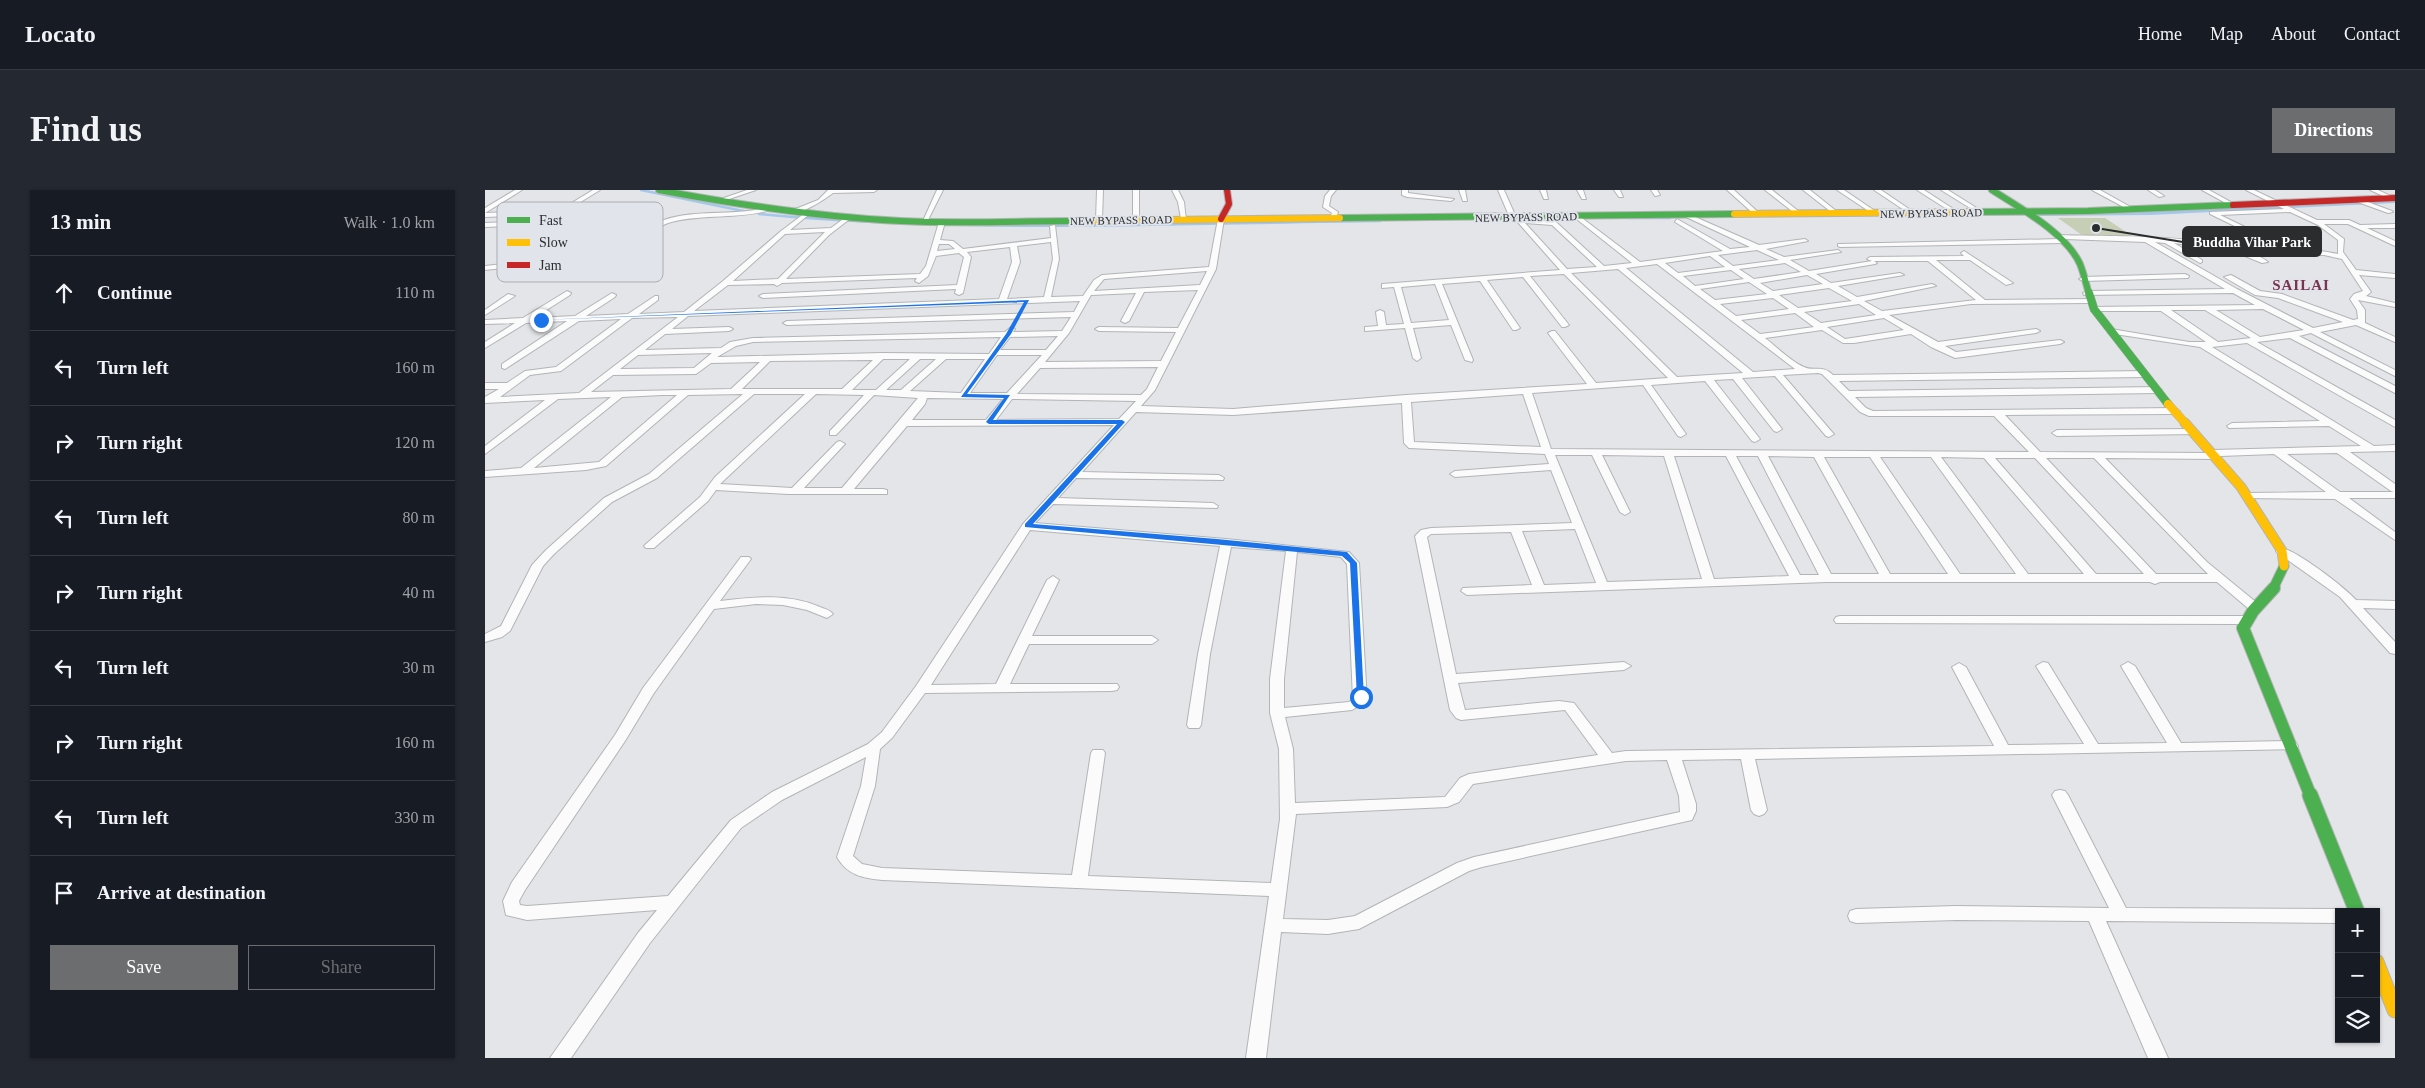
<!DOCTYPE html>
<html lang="en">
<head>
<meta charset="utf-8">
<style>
  body { margin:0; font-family:Georgia,serif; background:#242831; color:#f1f3f6 }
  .controls { position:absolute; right:15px; bottom:15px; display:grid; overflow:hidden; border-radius:0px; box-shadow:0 1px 4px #0004 }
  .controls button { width:45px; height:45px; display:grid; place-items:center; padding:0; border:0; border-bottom:1px solid #363941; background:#171b24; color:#f1f3f6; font:25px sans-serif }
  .stop { position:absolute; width:15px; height:15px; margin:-11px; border:4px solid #1a73e8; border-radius:50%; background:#fff }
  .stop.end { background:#1a73e8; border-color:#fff; box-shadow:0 1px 5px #0008 }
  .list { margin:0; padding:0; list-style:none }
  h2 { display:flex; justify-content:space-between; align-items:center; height:65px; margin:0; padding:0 20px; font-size:21px }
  h2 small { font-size:16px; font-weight:400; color:#9ea1a6 }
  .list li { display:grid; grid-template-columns:32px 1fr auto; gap:15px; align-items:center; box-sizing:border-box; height:75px; padding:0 20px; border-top:1px solid #363941 }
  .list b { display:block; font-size:19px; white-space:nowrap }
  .list em { font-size:16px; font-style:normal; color:#9ea1a6 }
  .actions { display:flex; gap:10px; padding:15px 20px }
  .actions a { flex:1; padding:11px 0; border:1px solid #6b6d6f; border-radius:0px; text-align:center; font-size:18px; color:#6b6d6f }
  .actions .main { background:#6b6d6f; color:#fff }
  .icon { flex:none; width:28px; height:28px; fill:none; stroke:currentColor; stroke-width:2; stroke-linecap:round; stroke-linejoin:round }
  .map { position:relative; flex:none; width:1910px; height:868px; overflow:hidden; border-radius:0px }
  header { display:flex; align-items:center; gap:30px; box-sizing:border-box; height:70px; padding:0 25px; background:#171b24; border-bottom:1px solid #363941 }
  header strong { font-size:24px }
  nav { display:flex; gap:28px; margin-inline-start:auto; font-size:18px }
  .intro { display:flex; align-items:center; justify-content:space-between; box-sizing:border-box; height:120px; padding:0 30px }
  h1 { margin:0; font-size:35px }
  .button { padding:12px 22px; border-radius:0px; background:#6b6d6f; color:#fff; font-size:18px; font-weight:700 }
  main { display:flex; gap:30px; padding:0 30px }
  aside { flex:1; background:#171b24; border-radius:0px; box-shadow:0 1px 4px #0004 }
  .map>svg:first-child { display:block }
  .green { fill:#c6ceb6 }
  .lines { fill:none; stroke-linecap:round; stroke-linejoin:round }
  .stream { stroke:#a3c8ec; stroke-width:2.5 }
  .canal { fill:#a3c8ec; fill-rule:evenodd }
  .street-casing { stroke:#b3b4b6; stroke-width:2 }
  .fast-far4-casing { stroke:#b3b4b6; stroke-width:8 }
  .fast-far3-casing { stroke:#b3b4b6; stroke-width:9 }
  .fast-far2-casing { stroke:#b3b4b6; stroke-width:11 }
  .fast-far1-casing { stroke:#b3b4b6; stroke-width:14 }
  .fast-casing { stroke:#b3b4b6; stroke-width:17 }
  .slow-far3-casing { stroke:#b3b4b6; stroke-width:8 }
  .slow-far2-casing { stroke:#b3b4b6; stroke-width:9 }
  .slow-far1-casing { stroke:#b3b4b6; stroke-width:11 }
  .slow-casing { stroke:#b3b4b6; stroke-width:17 }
  .jam-casing { stroke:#b3b4b6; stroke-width:8 }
  .street { fill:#fbfbfc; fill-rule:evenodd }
  .fast-far4 { stroke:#4caf50; stroke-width:6 }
  .fast-far3 { stroke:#4caf50; stroke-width:8 }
  .fast-far2 { stroke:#4caf50; stroke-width:9 }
  .fast-far1 { stroke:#4caf50; stroke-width:12 }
  .fast { stroke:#4caf50; stroke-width:15 }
  .slow-far3 { stroke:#ffc107; stroke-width:6 }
  .slow-far2 { stroke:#ffc107; stroke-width:8 }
  .slow-far1 { stroke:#ffc107; stroke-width:9 }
  .slow { stroke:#ffc107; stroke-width:15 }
  .jam { stroke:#c62828; stroke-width:6 }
  .route { fill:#1a73e8 }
  .labels { text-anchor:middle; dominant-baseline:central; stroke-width:4; stroke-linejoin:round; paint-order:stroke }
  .far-street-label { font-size:11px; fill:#2b2c2e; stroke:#e1e4ea }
  .far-district-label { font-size:15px; font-weight:bold; letter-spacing:1px; fill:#79344e; stroke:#e1e4ea }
  .key { fill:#e1e4ea; stroke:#aaadb2; stroke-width:1 }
  .key-label { font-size:14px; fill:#2b2c2e }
  .leader { fill:none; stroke:#2b2c2e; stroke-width:2 }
  .callout-dot { fill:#2b2c2e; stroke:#e1e4ea; stroke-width:2 }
  .callout { fill:#2b2c2e; stroke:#2b2c2e; stroke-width:2 }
  .callout-label { font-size:14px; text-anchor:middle; font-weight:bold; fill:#fff }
</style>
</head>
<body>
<header>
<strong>Locato</strong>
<nav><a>Home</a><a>Map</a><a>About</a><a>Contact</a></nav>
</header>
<div class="intro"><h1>Find us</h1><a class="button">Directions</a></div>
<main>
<aside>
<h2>13 min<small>Walk · 1.0 km</small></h2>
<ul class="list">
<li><svg class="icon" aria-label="ahead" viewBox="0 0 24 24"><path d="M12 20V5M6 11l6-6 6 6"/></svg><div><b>Continue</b></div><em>110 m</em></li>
<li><svg class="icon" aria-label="left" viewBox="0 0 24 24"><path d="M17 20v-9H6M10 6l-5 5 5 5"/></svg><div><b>Turn left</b></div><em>160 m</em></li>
<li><svg class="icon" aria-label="right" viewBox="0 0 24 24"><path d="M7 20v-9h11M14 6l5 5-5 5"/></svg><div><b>Turn right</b></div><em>120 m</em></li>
<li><svg class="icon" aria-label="left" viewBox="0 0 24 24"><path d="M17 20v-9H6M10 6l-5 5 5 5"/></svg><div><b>Turn left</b></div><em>80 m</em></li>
<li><svg class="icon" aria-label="right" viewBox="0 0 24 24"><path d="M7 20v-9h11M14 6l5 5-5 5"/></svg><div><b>Turn right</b></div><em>40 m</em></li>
<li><svg class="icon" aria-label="left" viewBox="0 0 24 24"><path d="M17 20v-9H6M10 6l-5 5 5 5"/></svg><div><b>Turn left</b></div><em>30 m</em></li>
<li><svg class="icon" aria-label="right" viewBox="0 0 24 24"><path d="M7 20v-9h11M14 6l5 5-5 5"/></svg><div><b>Turn right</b></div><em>160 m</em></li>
<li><svg class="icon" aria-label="left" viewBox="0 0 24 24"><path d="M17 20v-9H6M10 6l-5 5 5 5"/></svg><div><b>Turn left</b></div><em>330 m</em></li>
<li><svg class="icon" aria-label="arrive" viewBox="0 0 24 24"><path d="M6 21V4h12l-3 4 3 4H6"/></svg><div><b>Arrive at destination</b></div></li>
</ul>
<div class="actions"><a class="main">Save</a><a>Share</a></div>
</aside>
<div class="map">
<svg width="1910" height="868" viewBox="0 0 1910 868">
  <rect width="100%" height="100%" fill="#e3e5e8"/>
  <path class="green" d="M1573 28H1620L1650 48H1601Z"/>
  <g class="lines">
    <g class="stream">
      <path d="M156 0 263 22"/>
      <path d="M274 24C480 44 688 33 895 31"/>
      <path d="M1426 25 1539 24"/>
      <path d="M1143 28H1185"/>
    </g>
    <path class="canal" d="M1910 9V13L1666 25 1552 26 1548 24 1552 22 1666 21Z"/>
    <defs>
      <g id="street">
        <path d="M30 0H37L0 23V18Z"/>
        <path d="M108 0H115L44 44 39 43 50 35 0 37V33L57 31 68 24 0 27V23L75 20Z"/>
        <path d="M262 0H271L232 13 227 12Z"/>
        <path d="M343 0H392L389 2 348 3C339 10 313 27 303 22L333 10Z"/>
        <path d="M452 0H458L442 32 437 33Z"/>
        <path d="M612 0H618L617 30 614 32 611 30Z"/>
        <path d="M648 0H654V30L651 32 648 30Z"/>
        <path d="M687 0H693L699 12 701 30 696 29 693 12Z"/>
        <path d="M845 0H851L846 6 844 16 853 22 851 28 848 30 845 28 847 23 838 17 840 6Z"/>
        <path d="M917 0H923V3L969 9 966 11 922 7 917 5Z"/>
        <path d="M974 0H980L982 11H978Z"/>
        <path d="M1013 0H1019L1030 25 1033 26 1037 29 1071 32 1119 76 1147 73 1089 27V25H1093L1155 72 1238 61 1190 32 1192 29 1245 59 1265 57 1199 26 1201 23 1274 55 1320 49 1323 51 1281 59 1299 67 1353 60 1356 62 1305 70 1324 81 1387 71 1382 69 1385 67 1479 66 1476 63 1479 61 1528 93 1521 95 1485 70H1451L1500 110 1608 109V113H1605L1486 114 1404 125 1453 152 1551 139 1555 141 1551 143 1460 156 1471 162 1575 150 1579 152 1575 154 1470 168 1446 157 1426 144 1369 153H1358L1337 140 1280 148C1292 157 1305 171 1319 177 1329 182 1337 174 1348 185L1660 181 1664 184 1660 187 1354 191 1364 201 1673 197 1677 200 1673 203 1370 207 1381 218 1388 221 1690 218 1695 221 1690 224 1520 225 1555 262 1723 263 1728 260 1876 256 1844 236 1744 238 1742 236 1747 233 1835 231 1715 157 1623 143V139H1626L1704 152H1721L1676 121H1606V117L1770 115 1748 103 1599 105 1598 103 1602 101 1740 99 1660 52 1580 49 1582 51 1579 53 1355 57 1353 56V54L1575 49 1570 47 1573 45C1623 47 1745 42 1783 72L1777 73 1745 60 1689 53 1717 70V72L1715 73 1680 53 1670 52 1752 99 1828 138 1858 132 1793 108 1770 105 1739 87 1746 85 1775 101 1797 104 1868 130 1873 129 1872 120 1865 109 1869 104 1878 101 1857 69 1839 65H1809L1725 24V22L1799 19 1761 0H1769L1832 30H1864L1875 35 1910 34V38H1882L1910 51V56L1863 34H1839L1859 49 1858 62 1871 80 1910 84V88L1874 85 1886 102 1881 106 1910 113V117L1873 110 1880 120V133L1910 147V152L1871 135 1835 142 1910 180V186L1826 143 1814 146 1910 196V203L1805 148 1772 152 1910 230V237L1762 153 1727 157 1889 256 1910 255V261L1865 262 1910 294V308H1864L1910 342V350L1850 309 1758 308 1757 306 1762 303 1841 302 1789 264 1736 266 1731 269 1620 268 1722 372 1772 413 1774 416 1772 419H1764L1732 392H1675L1670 394 1665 392H1342L982 405 976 401 978 398 1047 395 1026 342 946 344 942 347 971 484 1139 472 1146 476 1139 480 973 493 980 520 1074 511 1089 513 1127 563 1141 561 1509 556 1467 477 1474 473 1481 477 1523 555 1599 554 1551 476 1558 472 1563 473 1613 554 1682 553 1636 476 1643 472 1650 476 1696 553 1806 551 1811 553 1813 556 1811 559 1270 569 1282 620 1279 624 1274 626 1269 624 1266 620 1256 569 1197 570 1211 614V621L1207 630 997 677 984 681 874 739 843 744 796 742 781 868H761L784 706 397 690C378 688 362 685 352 667L376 596 381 567 297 610 256 638 165 753 86 868H65L153 743 172 720 42 730 21 725 18 711 27 692 130 545 158 498 256 367H264L266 369 235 411C269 407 303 403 335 417 340 419 345 420 348 424L342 428 322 420 298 415 271 414 229 419 169 503 140 551 40 700 34 711 35 715 42 716 183 706 246 630 287 602 383 554 397 542 431 496 538 334 629 235 422 236 369 299H398L402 300V304H303L231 300 223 311 169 358H161L159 356 161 354 215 307 230 287 320 204H269L172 288 127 312 69 364 58 376 25 441 17 447 0 452V444L16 436 47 375 61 360 119 308 164 284 258 204 203 205 121 276 101 280 0 287V281L36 278 126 207 73 209 0 264V256L60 210 0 213V207L14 199H0V193H22L40 181 71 177 136 129 94 131 20 179 17 178V174L82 131 41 133 0 158V152L30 133 0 134V130L38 128 82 101 86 103 85 105 49 128 90 126 127 103 131 105 130 107 101 126 143 124 170 106H173V110L154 124 199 122 238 91 296 41 320 23 322 26 305 40 346 38 361 27 366 28 344 45 301 89 435 84 441 76 454 32 457 30 460 32 455 50 468 51 478 59 566 48 565 36 570 35 574 69 566 107 598 106 609 90 617 85 724 77 733 29 736 27 739 29 731 79 670 200 656 216 748 219 921 205 1102 194 1063 143 1067 141H1070L1111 193 1183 188 1079 84 1045 86 1084 135 1080 137H1077L1038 87 1002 90 1035 138 1031 140H1028L995 91 957 94 988 170 987 172 980 170 966 135 928 138 936 168 932 171 928 168 920 138 880 141V137L893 136 891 122 895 120 899 122 901 135 919 134 909 97 897 98V94L1075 80 1029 28H1025ZM1805 22 1833 35 1853 50V64C1842 62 1824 57 1814 63L1735 25ZM1040 33 1067 35 1112 77 1082 79ZM340 42 293 89 248 91 300 44ZM566 52 568 69 559 107 522 109 535 72 532 56ZM454 54H464L470 59 452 61ZM525 57 527 72 514 109 209 121 243 95 289 94 292 96 297 93 432 88 430 91 434 93 443 86 451 66 474 63 479 67 472 95 278 104 274 106 278 108 471 99 470 103 474 105 478 103 486 67 482 62ZM1272 60 1294 70 1248 76 1233 65ZM1225 66 1240 77 1193 83 1180 73ZM1389 71H1443L1491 110 1397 121 1379 111 1451 96 1447 94 1372 107 1353 96 1419 85 1415 83 1346 93 1331 84 1390 74 1392 73ZM1300 73 1316 82 1269 89 1254 79ZM1172 74 1310 179 1268 182 1141 78ZM1133 79 1258 183 1192 187 1086 83ZM1246 80 1259 89 1210 96 1198 86ZM722 81 715 95 609 101 619 89ZM1322 85 1338 94 1288 101 1275 93ZM1264 92 1282 104 1230 110 1215 99ZM950 94 964 130 926 133 916 97ZM1344 98 1367 111 1313 118 1294 105ZM713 100 693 138 614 137 610 139 614 141 691 142 676 171 560 172 584 143 606 105 651 103 636 131 640 133 644 131 659 102ZM1288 108 1304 119 1251 126 1235 114ZM595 111 589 122 302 131 298 133 302 135 586 127 577 141 528 142 530 139 526 137 520 142 268 148 245 152 236 158 160 160 180 144 244 141 248 139 244 137 187 139 203 126ZM1374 114 1391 125 1336 133 1319 122ZM1778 119 1819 140 1775 147 1731 120ZM1686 120H1720L1766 148 1733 152ZM1310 123 1329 137 1275 144 1256 130ZM193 127 94 203 15 207 45 185 76 181 147 128ZM1399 128 1419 140 1360 149 1342 137ZM573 146 561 160H515L525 147ZM516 147 504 164 397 163 232 167 251 156 268 152ZM227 163 209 178 135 179 153 165ZM512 165H557L522 203H485ZM398 169H425L391 200H367ZM435 169H451L416 200H401ZM461 169H500L476 203 425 201ZM388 170 357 199H257L285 171ZM275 172 246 199 106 202 128 185 211 184 226 173ZM673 177 662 199 656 205 532 204 555 178ZM1333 183 1337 184 1375 222 1384 226H1509L1544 262 1066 259 1047 203 1158 195 1193 246 1196 247 1201 244 1166 195 1220 191 1267 251 1270 252 1275 249 1229 190 1248 189 1289 241 1292 242 1297 239 1257 188 1290 186 1341 246 1344 247 1349 244 1347 242 1298 185ZM331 204 379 205 345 241V245H351L389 205 433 208 357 298H319L358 256 360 254 355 251 352 252 307 298 235 294ZM1038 204 1056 257 929 252 926 212ZM177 205H192L114 272 49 278 137 207ZM442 208 518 209 501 230H427L440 214ZM527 209 651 211 634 229 511 230ZM917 213 919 253 924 258 1060 264 1064 274 970 281 965 284 970 287 1066 280 1087 333 946 338 936 340 930 346 965 520 971 528 976 530 1080 520 1113 565 984 584 975 588 960 607 810 613 808 559 800 527 867 520 882 511 874 373 864 362 741 349 550 333 568 314 732 318 733 316 728 313 573 308 591 288 738 290 739 288 734 285 597 282 651 222 748 225ZM1852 263 1906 301 1909 302H1855L1802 264ZM1070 265H1107L1135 322 1140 325 1145 322 1117 265 1179 266 1217 389 1122 392ZM1189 266H1241L1304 386 1229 389ZM1251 266H1273L1334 385H1315ZM1283 266 1329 267 1394 384H1346ZM1339 267H1385L1463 384H1405ZM1395 267H1446L1531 384H1475ZM1456 267 1499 268 1599 384H1543ZM1510 268H1550L1659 384H1611ZM1561 268H1609L1723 384H1671ZM1090 339 1111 393 1059 395 1037 341ZM545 340 735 356 713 464 702 535 704 538H714L716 535 725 464 746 357 801 361 785 489V523L794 559 795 629 786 693 603 686 620 563 618 560H608L606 563 587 685 397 678 377 674 368 666 390 596 395 559 407 548 440 503 627 501 632 500 634 497 632 494H525L544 454H667L673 450 667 446H547L574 390 568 386 562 390 511 494 446 495ZM812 362 856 367 862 374 868 509 864 512 799 518V489ZM1182 570 1194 606 1195 622 989 667 972 673 870 726 843 730 798 729 811 624 962 617 974 612 988 594 1141 571Z"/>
        <path d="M1055 0H1061L1063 9H1059Z"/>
        <path d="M1092 0H1098L1101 9H1097Z"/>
        <path d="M1129 0H1135L1138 7H1134Z"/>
        <path d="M1166 0H1172L1175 5 1170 6Z"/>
        <path d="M1242 0H1249L1274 23V25H1270Z"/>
        <path d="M1280 0H1287L1317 24 1312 25Z"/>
        <path d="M1318 0H1325L1355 24 1350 25Z"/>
        <path d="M1352 0H1359L1393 23 1388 24Z"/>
        <path d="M1389 0H1396L1430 23 1425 24Z"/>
        <path d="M1432 0H1439L1473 22 1468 23Z"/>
        <path d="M1456 0H1463L1498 22 1493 23Z"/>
        <path d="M1607 0H1615L1651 20 1646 21Z"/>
        <path d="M1663 0H1670L1679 6 1674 7Z"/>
        <path d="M1717 0H1724L1753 16 1748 17Z"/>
        <path d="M1885 0H1893L1910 8 1905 9Z"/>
        <path d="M1872 8 1907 21 1908 22 1903 23 1870 11Z"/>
        <path d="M280 18 282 21C250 29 212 24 183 33 163 40 153 60 132 66L0 80V76L131 62C150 55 161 36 179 30 211 19 247 26 280 18Z"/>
        <path d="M1700 84 1704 86 1703 88 1598 91 1594 89 1598 87Z"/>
        <path d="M23 104 30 106 0 125V120Z"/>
        <path d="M1709 239 1714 242 1712 244 1572 246 1567 243 1572 240Z"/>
        <path d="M1797 358C1814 362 1859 397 1871 410L1910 411V419L1878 418 1910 452V464L1905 463 1855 407 1793 363 1791 361 1793 359Z"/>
        <path d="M1355 426H1759L1765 430 1759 434 1351 433 1349 430 1351 427Z"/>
        <path d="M1575 600 1580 601 1583 605 1641 718 1854 719 1860 722H1854V733L1621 731 1683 868H1663L1604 731 1471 730 1371 733 1365 731 1363 726 1365 721 1371 719 1471 716 1624 718 1567 605 1570 601Z"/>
      </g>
      <g id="fast-far4">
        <path d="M174 0C254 15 334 27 416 31 474 34 533 31 591 31"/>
        <path d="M1507 0C1535 18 1581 43 1595 74 1599 84 1601 94 1604 104"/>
        <path d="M1483 22 1603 21 1748 15"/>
        <path d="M855 28 1249 24"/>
      </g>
      <path id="fast-far3" d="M1604 103 1609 119 1683 214"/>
      <path id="fast-far2" d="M1788 399 1799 376"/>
      <path id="fast-far1" d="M1789 398 1768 421 1758 438 1826 607"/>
      <path id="fast" d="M1825 605 1872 722"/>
      <g id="slow-far3">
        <path d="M1249 24 1483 22"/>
        <path d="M591 31 855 28"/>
      </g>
      <path id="slow-far2" d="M1683 214 1701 234"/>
      <path id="slow-far1" d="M1700 233 1756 297 1797 361 1799 376"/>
      <path id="slow" d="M1891 772 1910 820"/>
      <g id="jam">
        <path d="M1748 15 1910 8"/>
        <path d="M736 29 744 14 742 0"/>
      </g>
    </defs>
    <use href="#street" class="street-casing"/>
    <use href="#fast-far4" class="fast-far4-casing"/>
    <use href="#fast-far3" class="fast-far3-casing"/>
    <use href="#fast-far2" class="fast-far2-casing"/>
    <use href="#fast-far1" class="fast-far1-casing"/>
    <use href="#fast" class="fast-casing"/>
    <use href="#slow-far3" class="slow-far3-casing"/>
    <use href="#slow-far2" class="slow-far2-casing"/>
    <use href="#slow-far1" class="slow-far1-casing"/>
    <use href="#slow" class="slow-casing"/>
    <use href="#jam" class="jam-casing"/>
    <use href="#street" class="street"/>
    <use href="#fast-far4" class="fast-far4"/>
    <use href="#fast-far3" class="fast-far3"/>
    <use href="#fast-far2" class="fast-far2"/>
    <use href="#fast-far1" class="fast-far1"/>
    <use href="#fast" class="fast"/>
    <use href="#slow-far3" class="slow-far3"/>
    <use href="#slow-far2" class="slow-far2"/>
    <use href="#slow-far1" class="slow-far1"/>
    <use href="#slow" class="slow"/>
    <use href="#jam" class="jam"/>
  </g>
  <path class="route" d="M544 110 526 144 482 204 525 205 508 230H637L640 232 548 334 732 349 862 362 872 373 879 509 872 507 865 373 857 366 540 337V334L632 234H504L501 232 519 208 476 207 521 144 539 112 53 130Z"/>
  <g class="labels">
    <g class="far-street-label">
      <text transform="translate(1446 23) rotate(-1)">NEW BYPASS ROAD</text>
      <text transform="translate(1041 27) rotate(-1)">NEW BYPASS ROAD</text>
      <text transform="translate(636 30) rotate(-1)">NEW BYPASS ROAD</text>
    </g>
    <g class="far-district-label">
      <text x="1816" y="95">SAILAI</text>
    </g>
  </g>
  <rect x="12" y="12" width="166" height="80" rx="8" class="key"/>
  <rect x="22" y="27" width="23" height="6" fill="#4caf50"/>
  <rect x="22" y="49" width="23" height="7" fill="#ffc107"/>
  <rect x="22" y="72" width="23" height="6" fill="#c62828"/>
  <g class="key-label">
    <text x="54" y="35">Fast</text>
    <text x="54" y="57">Slow</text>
    <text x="54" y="80">Jam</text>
  </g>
  <path class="leader" d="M1611 38L1698 52"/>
  <circle class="callout-dot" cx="1611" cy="38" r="5"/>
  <rect class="callout" x="1698" y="37" width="138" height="29" rx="5"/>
  <g class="callout-label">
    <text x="1767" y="57">Buddha Vihar Park</text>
  </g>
</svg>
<div class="controls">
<button>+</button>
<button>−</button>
<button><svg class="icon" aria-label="layers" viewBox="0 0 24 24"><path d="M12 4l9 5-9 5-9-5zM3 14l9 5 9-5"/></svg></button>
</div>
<div class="stop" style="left:876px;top:507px"></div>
<div class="stop end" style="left:56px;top:130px"></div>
</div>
</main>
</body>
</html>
